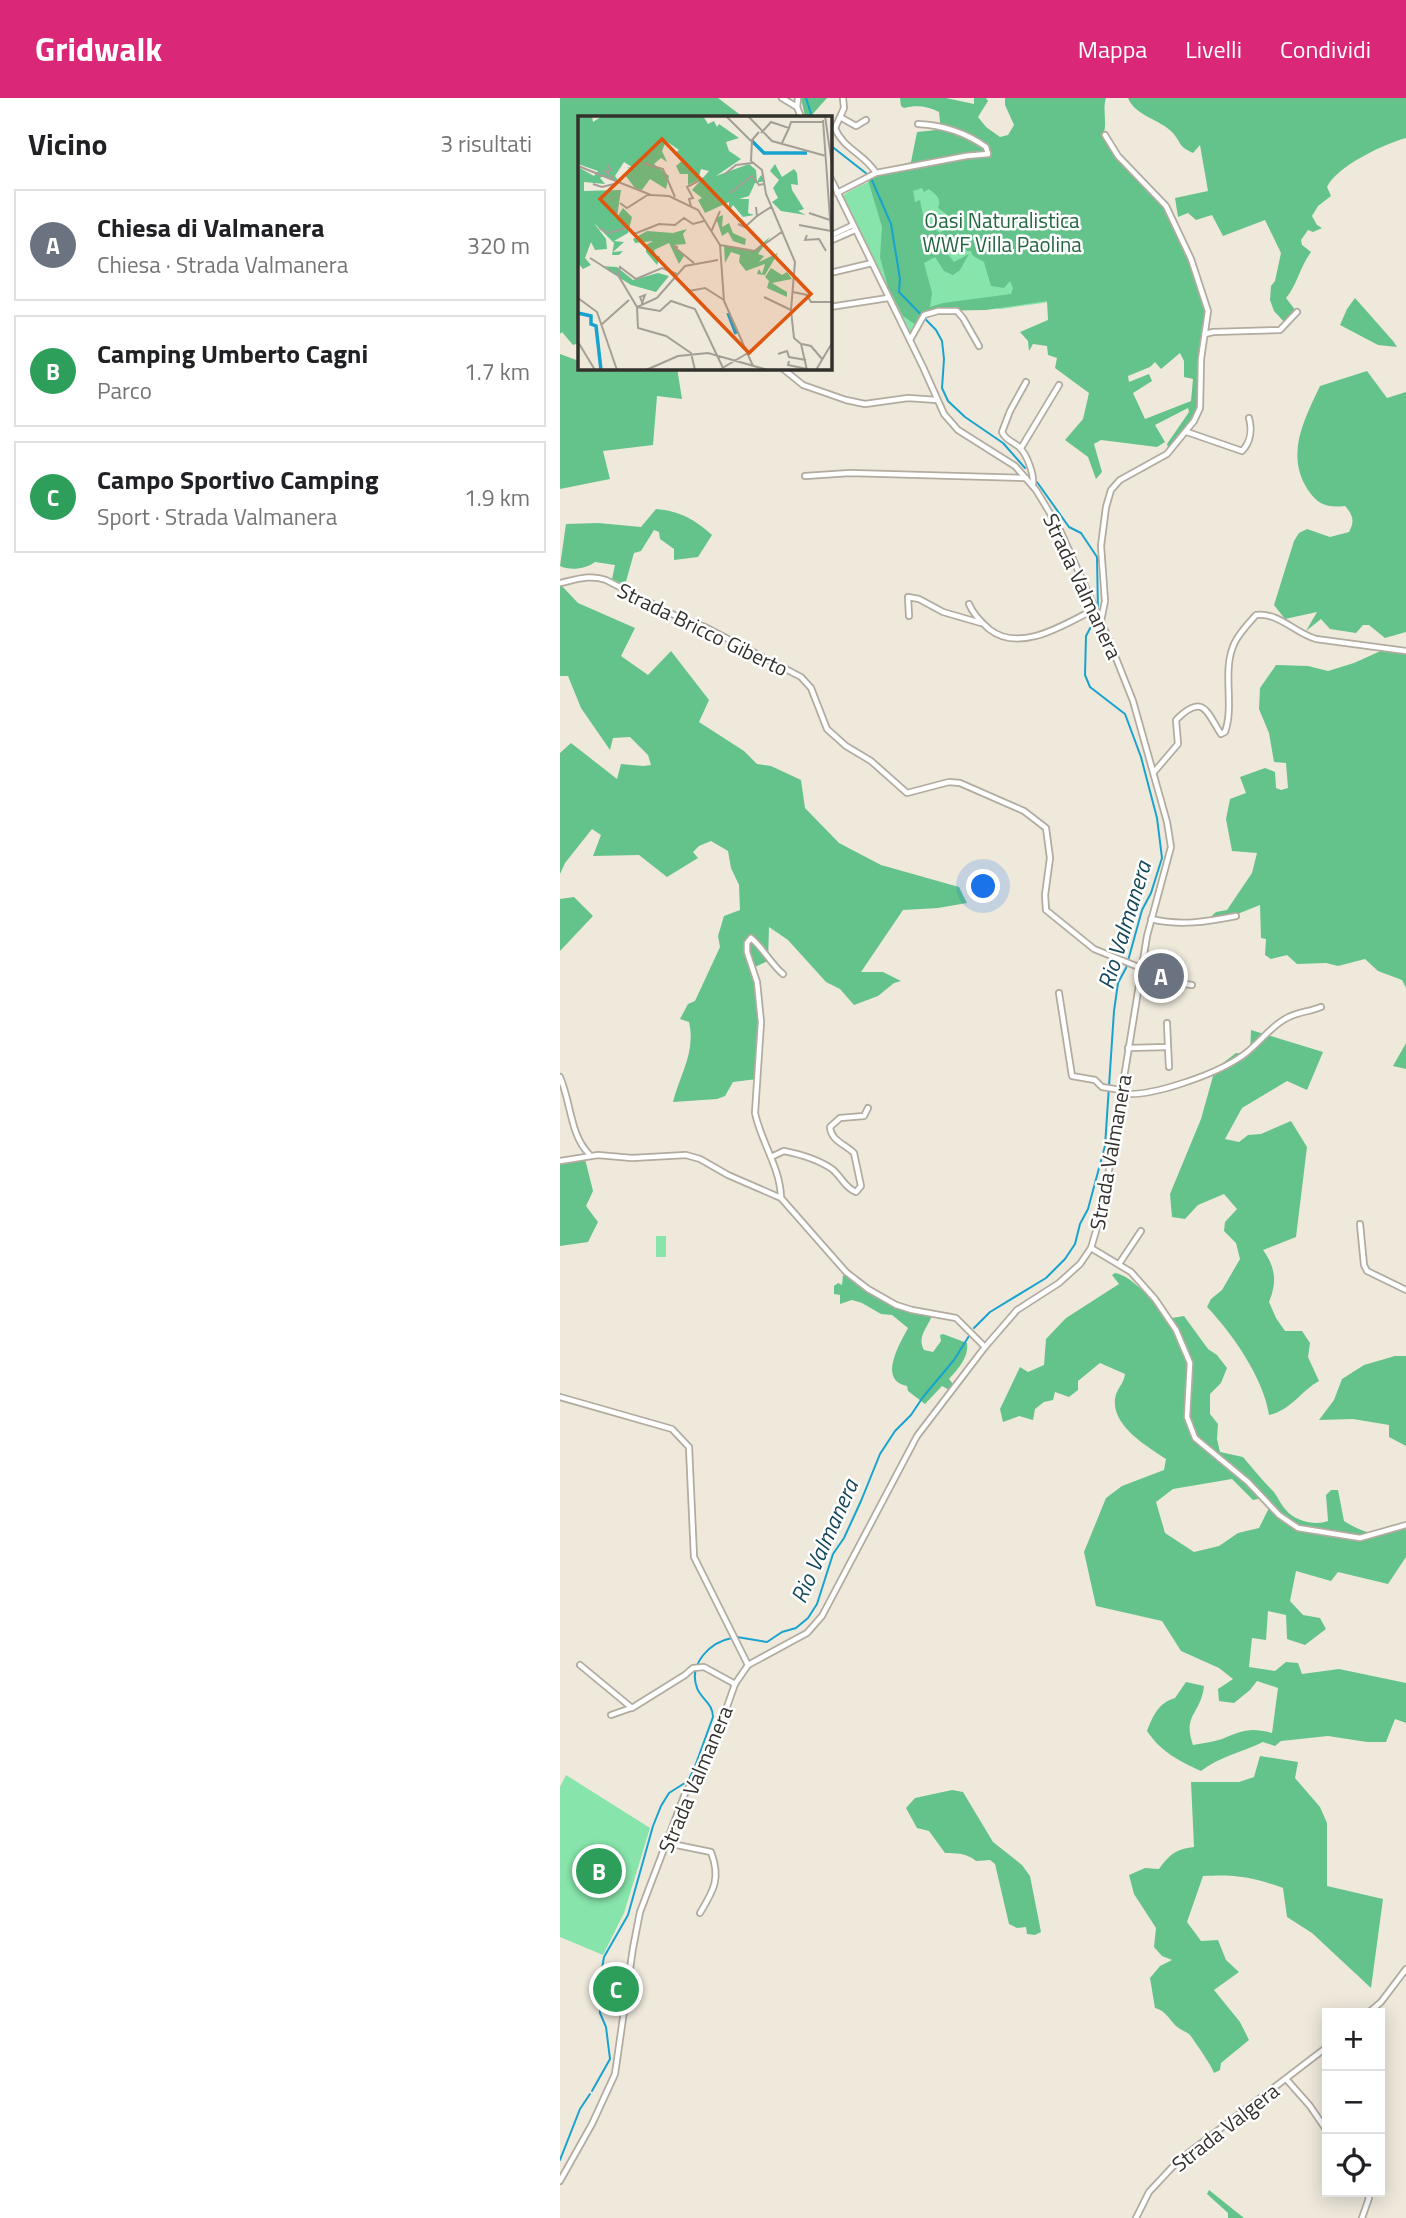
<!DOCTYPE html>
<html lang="it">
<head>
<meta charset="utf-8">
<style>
  body { margin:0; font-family:"Titillium Web",sans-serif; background:#f6f6f6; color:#202124 }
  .controls { position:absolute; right:21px; bottom:21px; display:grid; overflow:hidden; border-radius:0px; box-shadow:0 4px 18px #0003 }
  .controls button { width:63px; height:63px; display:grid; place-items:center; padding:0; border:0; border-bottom:2px solid #e0e0e0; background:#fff; color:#202124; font:35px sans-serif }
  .you { position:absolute; left:424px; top:789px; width:24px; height:24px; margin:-18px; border:5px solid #fff; border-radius:50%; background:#1a73e8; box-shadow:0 0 0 10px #1a73e833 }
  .badge { display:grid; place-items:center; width:46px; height:46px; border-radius:50%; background:#db2777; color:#fff; font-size:23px; font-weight:700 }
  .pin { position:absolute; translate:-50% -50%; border:4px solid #fff; box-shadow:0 2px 7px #0006 }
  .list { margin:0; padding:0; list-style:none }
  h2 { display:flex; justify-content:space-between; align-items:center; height:91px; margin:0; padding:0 28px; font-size:30px }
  h2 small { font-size:23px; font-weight:400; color:#757577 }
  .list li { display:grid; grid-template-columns:46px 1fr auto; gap:21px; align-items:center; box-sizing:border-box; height:112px; margin:0 14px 14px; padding:0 14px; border:2px solid #e0e0e0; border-radius:0px }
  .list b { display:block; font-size:26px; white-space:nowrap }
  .list p { margin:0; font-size:23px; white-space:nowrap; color:#757577 }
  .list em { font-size:23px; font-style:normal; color:#757577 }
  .icon { flex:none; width:38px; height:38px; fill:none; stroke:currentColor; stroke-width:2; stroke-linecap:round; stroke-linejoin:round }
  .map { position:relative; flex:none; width:846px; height:2120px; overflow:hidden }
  header { display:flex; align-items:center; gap:42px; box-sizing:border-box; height:98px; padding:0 35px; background:#db2777; color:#fff }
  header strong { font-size:33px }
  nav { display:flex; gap:38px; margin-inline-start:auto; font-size:24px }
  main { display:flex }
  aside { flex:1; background:#fff }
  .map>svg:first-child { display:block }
  .green { fill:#87e4aa }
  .forest { fill:#64c38a; fill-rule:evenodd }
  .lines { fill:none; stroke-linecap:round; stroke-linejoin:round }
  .stream { stroke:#18a3ce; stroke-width:2 }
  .minor-casing { stroke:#b2ab9f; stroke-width:8 }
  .minor { stroke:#fff; stroke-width:4.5 }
  .labels { text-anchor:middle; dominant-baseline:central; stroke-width:5; stroke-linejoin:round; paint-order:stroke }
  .park-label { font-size:21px; fill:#236741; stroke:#fff }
  .street-label { font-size:21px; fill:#33312c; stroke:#fff }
  .water-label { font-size:23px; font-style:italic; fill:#15485b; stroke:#fff }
  .inset-river { fill:none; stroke:#18a3ce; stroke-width:3.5 }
  .inset-road { fill:none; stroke:#a49f96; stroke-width:2 }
  .view { fill:#df570e; fill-opacity:0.15; stroke:#df570e; stroke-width:3.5 }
  .inset-edge { fill:none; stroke:#33312c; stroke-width:3.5 }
</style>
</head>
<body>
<header>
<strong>Gridwalk</strong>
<nav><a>Mappa</a><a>Livelli</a><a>Condividi</a></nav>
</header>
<main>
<aside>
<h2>Vicino<small>3 risultati</small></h2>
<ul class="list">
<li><span class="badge" style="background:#6b7280">A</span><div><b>Chiesa di Valmanera</b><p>Chiesa · Strada Valmanera</p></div><em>320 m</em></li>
<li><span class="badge" style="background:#2e9e5b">B</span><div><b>Camping Umberto Cagni</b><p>Parco</p></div><em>1.7 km</em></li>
<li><span class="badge" style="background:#2e9e5b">C</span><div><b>Campo Sportivo Camping</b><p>Sport · Strada Valmanera</p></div><em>1.9 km</em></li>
</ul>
</aside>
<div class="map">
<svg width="846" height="2120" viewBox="0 0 846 2120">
  <rect width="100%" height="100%" fill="#efe9dc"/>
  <g class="green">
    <path d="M359 69 497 203 441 211 417 208 375 211 358 221 351 237 282 98C306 82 331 76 359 69Z"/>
    <rect x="96" y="1138" width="10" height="21"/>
    <path d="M6 1677 90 1730 64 1815 43 1857 0 1839V1689Z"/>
    <path d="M49 1867 69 1870 62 1914 43 1911Z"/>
  </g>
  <g class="forest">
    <path d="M0 0H158L183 19H19V245L13 247 2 234 0 236Z"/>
    <path d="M241 0H267L250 19H245Z"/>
    <path d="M340 0H386L414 6V0H426L428 3 418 19 426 29 440 39 448 37 454 27 445 7V0H546C542 12 548 26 543 37L556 60 605 109 618 136 646 211 638 282V310L632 324 609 353 607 346 629 314 628 310 595 327 605 344 597 349 541 342 534 346 542 374 536 381 528 359 505 342 523 321 529 295 495 270 497 260 488 257 487 248 473 246 469 253 468 243 460 234 488 222 487 203 426 212 367 213 356 227 343 218 328 189 320 159 322 129 308 82 330 70 351 64 357 34 376 32 380 24 379 14C368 8 356 7 344 10L341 8ZM362 90 364 94 369 91C376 97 382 100 378 110L389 118 386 123 387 129 380 135C363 123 364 122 360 102L355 104 353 93ZM398 134 401 146 407 153H411L413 158 424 164 431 188 444 190 450 183 453 190 451 196 383 205 370 209 372 195 364 165 375 159 384 173 393 177 400 172 409 156 394 164 379 145 395 140ZM620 255 624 263V279L633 281 631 303 585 321 573 295 592 283 589 276 569 284 568 278 590 269 595 264 601 271Z"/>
    <path d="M568 0H846V40C824 46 777 68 767 89L771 98 758 108 752 118 757 127 762 130 753 134 748 132 741 142 742 147 751 154C740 169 737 187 726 200L736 213 729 218 728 223 725 225 714 213 710 202 711 188 715 183 721 155 705 122 663 138 652 117 636 122 628 115 618 119 615 100 648 93 640 47 633 55C618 48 622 46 613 35 600 21 575 18 568 0Z"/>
    <path d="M795 200 833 243 837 249 818 247 780 227 787 211Z"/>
    <path d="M0 256 19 263V270H117L122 301 97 298 93 347 43 353 50 381 0 391Z"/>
    <path d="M807 273 827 300 846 294V534L825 540 809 527H803L796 535 770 531 761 521 746 533 757 514 725 521 714 507 734 443 739 435 747 431 770 439 789 434C795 423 793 417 785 408 768 410 758 407 748 392 725 357 744 322 760 288Z"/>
    <path d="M96 411C120 413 134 421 152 437L138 459 114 462V451L100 441 99 434 94 432 81 453 74 455 65 487 52 481 55 467 35 464C26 471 10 473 0 468L6 426 38 425 81 429Z"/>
    <path d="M0 486 18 505 75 530 61 558 88 577 111 553 149 602 139 624 184 653 197 666 211 668 241 682 245 710 279 745 321 767 399 789 407 805 378 810 343 812 301 874H323L341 883 334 885 318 898 294 907 280 891 266 884 228 842 209 829 208 863 193 870 201 924 197 981 173 984 165 998 157 1001 113 1004C120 976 136 954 129 924L120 921 128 906 135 903 160 849 158 838 164 818 180 812 179 787 171 770 168 753 151 743 139 748 133 754 138 760 107 779 79 757 33 758 41 737 32 731 5 765 0 776V655L11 645 57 681 61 666 83 668 91 667 88 657 70 639 53 640 50 652 21 610 8 578H0Z"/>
    <path d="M825 551 846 554V890L842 882 818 873 805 861 778 868 766 865 737 866 727 857 711 861 705 857 706 841 701 840 700 807 675 817 646 823 656 814 667 812 692 775 697 755 672 753 666 721 670 701 686 695 680 679 705 670 715 674 716 690 721 692 728 690 726 665 714 664 709 635 699 611 700 590 716 567 748 568 768 573 794 565Z"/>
    <path d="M14 799 33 818 0 853V801Z"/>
    <path d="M691 932 763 954 747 992 727 983 682 1010 665 1041 679 1044 688 1037 701 1036 731 1023 747 1049 736 1139 703 1152C716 1170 717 1184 709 1204L716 1220 725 1233H742L750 1245 748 1259 759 1283C741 1293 730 1313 709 1317 704 1281 672 1235 647 1209L651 1201 662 1192 680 1161 676 1145 664 1133 665 1124 677 1111 664 1096 638 1107 625 1121 612 1119 610 1096 641 1021 655 971 676 955 690 956Z"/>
    <path d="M846 945V971L833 968Z"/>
    <path d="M25 1061 33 1093 26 1108 38 1124 28 1144 0 1148V1066Z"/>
    <path d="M286 1174C319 1200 332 1206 373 1214 370 1228 356 1237 364 1252L373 1254 381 1243 380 1237 383 1236 407 1245C409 1259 398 1271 389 1281L393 1286 391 1293 382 1288 365 1306 348 1293 347 1288C318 1282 339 1247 348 1230L332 1217 321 1216 302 1205 292 1202 280 1206V1197L274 1196V1188L278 1185 282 1187 283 1178Z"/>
    <path d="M555 1175C573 1178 596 1206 606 1221L624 1218 648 1251 657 1257 667 1270 661 1285 650 1296V1316L658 1326 657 1341 660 1354 683 1359C693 1371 702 1382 713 1393 718 1399 721 1407 726 1412 735 1423 755 1428 768 1423L766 1397 771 1392H778L784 1423C812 1440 817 1436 846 1427V1459L828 1486 778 1474 771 1483 736 1473 730 1503 743 1517 760 1520 766 1531 745 1547 727 1541 726 1517 708 1513 706 1542 692 1540 689 1569 715 1573 726 1564 738 1565 742 1576 779 1571 846 1585V1625L835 1621 826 1644H807L768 1638 721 1643 715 1648 703 1644C681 1655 660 1658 641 1673 619 1663 601 1654 587 1633 593 1618 598 1605 615 1600L626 1584 644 1588C641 1616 622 1617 633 1647 642 1645 653 1644 662 1641 682 1633 689 1629 712 1635L718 1590 697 1583 690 1592 674 1605 659 1603 658 1591 673 1581 659 1570 621 1553 602 1523 536 1508 524 1454 546 1400 562 1388 604 1372 606 1361C586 1348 552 1328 555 1301 556 1291 564 1286 565 1276L540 1265 518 1283V1292L509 1299 495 1294 493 1302 484 1304 475 1311 473 1322 459 1318 443 1324 440 1311 460 1269 468 1274 484 1267 486 1241 506 1220 559 1186 552 1177ZM672 1381 693 1402 703 1400 710 1408 699 1430 678 1435 659 1448 634 1454 605 1435 596 1404 613 1391Z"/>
    <path d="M835 1258H846V1348L829 1339V1327L793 1321 759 1322 774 1302 782 1281 804 1267Z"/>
    <path d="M700 1658 738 1664 735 1680 760 1709 767 1725V1788L823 1801 811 1890 752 1835 727 1819 723 1790C693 1779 675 1776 643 1778L627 1824 641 1843 658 1842 666 1862 679 1874 654 1892 680 1924 689 1942 661 1965 660 1972 654 1975C652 1968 635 1944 630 1937 626 1933 620 1932 616 1928 608 1920 606 1913 595 1910L590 1880 600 1868 612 1862 602 1858 594 1849 596 1830 574 1796 569 1777 585 1770 599 1771C610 1756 616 1751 634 1749L631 1684H679L694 1679Z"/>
    <path d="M392 1692 403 1694 433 1744 462 1767 470 1778 481 1834 475 1837 467 1836 466 1829 457 1830 449 1826 435 1766 430 1762 416 1763C407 1755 396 1755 385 1755L369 1733 357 1730 346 1710 355 1700Z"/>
    <path d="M649 2092 684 2120H668V2115L647 2096Z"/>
  </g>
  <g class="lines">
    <g class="stream">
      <path d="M246 0 252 19"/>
      <path d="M270 47 307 76"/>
      <path d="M311 80 331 126 340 181 339 194 376 232 382 243 384 261 382 290 388 303 405 319 443 345 465 370"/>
      <path d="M477 384 509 429 521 435 537 459 538 514"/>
      <path d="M414 1230 430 1214 486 1180 505 1161 515 1146 520 1126 528 1111 545 1048 554 913 558 885 566 870 582 812 591 795 602 760 597 720 581 659 565 616 530 589 525 577 526 538 536 519"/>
      <path d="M177 1539 207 1544 222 1534 236 1530 248 1520 257 1506 273 1456 284 1440 301 1403 320 1356 335 1333 351 1317 363 1299 394 1262 409 1238"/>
      <path d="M32 1993 50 1961 46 1929 40 1915 39 1887 44 1859 68 1817 93 1728 101 1708 109 1695 128 1683 134 1671 153 1619C153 1605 141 1601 137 1590 128 1566 150 1544 172 1540"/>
      <path d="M0 2062 20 2011 30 1996"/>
    </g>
    <defs>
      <g id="minor">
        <path d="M222 0 237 9"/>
        <path d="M238 0 237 9 241 19"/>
        <path d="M280 19 284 10 283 0"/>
        <path d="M316 75 406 58 428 56 426 49C406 35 382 27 358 26"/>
        <path d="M277 95 316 75C305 56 283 51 275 30L280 19 296 28 306 22"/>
        <path d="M270 138 293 127"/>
        <path d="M270 143 295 132"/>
        <path d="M270 175 312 165"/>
        <path d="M270 209 328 200"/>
        <path d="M645 236 653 234 720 232 737 214"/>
        <path d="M350 242 364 217 378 213H397L403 220 419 248"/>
        <path d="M222 270 243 287 286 302 305 306 348 300 377 302"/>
        <path d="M466 284 450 313 442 334C446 343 453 343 459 349 467 356 474 376 473 387"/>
        <path d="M627 334 682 353C691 344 692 331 689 320"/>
        <path d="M461 350 499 287"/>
        <path d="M245 378 290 375 466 380"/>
        <path d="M0 485C15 482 30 476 46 482L120 520 145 529 241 579 251 590 267 631 286 648 311 663 347 695 389 684 400 685 464 713 486 730 490 760 485 797 486 812 534 851 581 870"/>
        <path d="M409 506C413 516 421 524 429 531 460 556 505 526 535 511"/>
        <path d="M349 518 348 499 359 501 383 514 421 525"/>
        <path d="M541 523 545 503 541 448 546 409 551 392 560 382 607 356 634 323 640 310 641 261 648 213 631 161 606 108 558 58 545 37"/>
        <path d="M594 674 618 646 616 622C644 594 647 615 661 636L665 634C675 606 661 572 675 544 680 534 688 526 696 517 718 514 735 535 756 541L846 553"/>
        <path d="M591 821C620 828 646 824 676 818"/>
        <path d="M580 880 632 887"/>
        <path d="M499 895 512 978 535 982 542 989 561 992"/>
        <path d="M608 949 609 969"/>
        <path d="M568 950 608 949 607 925"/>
        <path d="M0 979C11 1004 10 1037 29 1056"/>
        <path d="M560 995C588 1001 655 976 679 960 696 950 707 931 725 921 736 914 749 914 761 909"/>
        <path d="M211 1059 224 1053C239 1056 259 1062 272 1071 281 1078 285 1090 296 1094L301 1088 294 1055C285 1046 271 1043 270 1029L280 1020 304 1018 308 1010"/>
        <path d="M0 1063 38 1057 72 1060 126 1057 140 1061 168 1077 221 1100 286 1174 308 1191 336 1207 352 1212 396 1220 425 1249"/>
        <path d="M221 1099C220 1069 201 1044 195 1015L201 924 197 884 187 854V845L191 840C204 851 210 865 223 876"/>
        <path d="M800 1126 804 1167 807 1173 846 1192"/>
        <path d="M531 1150 571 1174 595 1201 616 1232 630 1265 627 1319 635 1340 688 1384 719 1417 738 1430 800 1440 846 1427"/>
        <path d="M559 1166 581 1133"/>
        <path d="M0 1299 112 1331 129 1349 134 1459 188 1567"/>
        <path d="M20 1567 72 1610 125 1577 133 1570 144 1569 175 1586"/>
        <path d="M51 1617 71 1610"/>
        <path d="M107 1745 151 1754C161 1780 154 1792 140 1815"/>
        <path d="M808 1915 821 1904 846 1871"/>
        <path d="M727 1982 750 2008 767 2033"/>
        <path d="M0 2083 32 2026 55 1976 73 1850 80 1814 126 1693 142 1672 151 1654 175 1586 188 1567 247 1535 262 1518 357 1338 425 1249 457 1212 499 1185 520 1166 531 1150 543 1109 587 838 611 749 607 724 573 603 546 535 499 430 476 392 455 368 398 332 384 316 363 269 270 79"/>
        <path d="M576 2120 589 2094 618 2063 767 1949"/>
        <path d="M802 2120 809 2100 806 2094"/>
      </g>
    </defs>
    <use href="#minor" class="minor-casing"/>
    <use href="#minor" class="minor"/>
  </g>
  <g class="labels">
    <g class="park-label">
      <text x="442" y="122">Oasi Naturalistica<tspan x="442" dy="24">WWF Villa Paolina</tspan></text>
    </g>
    <g class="street-label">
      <text transform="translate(523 488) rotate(65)">Strada Valmanera</text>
      <text transform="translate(143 531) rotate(26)">Strada Bricco Giberto</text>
      <text transform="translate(550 1054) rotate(-80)">Strada Valmanera</text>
      <text transform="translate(135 1681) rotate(-67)">Strada Valmanera</text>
      <text transform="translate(665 2029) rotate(-38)">Strada Valgera</text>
    </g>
    <g class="water-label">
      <text transform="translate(564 827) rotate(-73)">Rio Valmanera</text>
      <text transform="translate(264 1443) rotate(-66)">Rio Valmanera</text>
    </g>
  </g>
  <g transform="translate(18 18)">
    <rect width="254" height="254" fill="#efe9dc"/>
    <path d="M0 0H14L15 6 24 0H125L130 8 136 5 139 11 141 8 161 22 148 26 151 35 163 43 138 60 171 48 178 54 179 66 183 59 187 65 177 67 171 80 161 83H171L170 97 176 99 165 101 155 89 151 95V86L127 97 120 84 124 82 114 74 131 55 123 53 120 64 110 69V58H102L98 50 105 44 97 37 101 34 88 25 84 35 89 46 83 42 76 48 91 60 88 73 72 63 64 74 57 72 47 59 53 54 49 51 57 53 46 46 37 60 42 67 25 60 22 62 27 68 6 66V75L43 74 39 101 45 92 54 101 50 117 36 125 46 126 35 136 45 135 41 139H34L36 127 16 107 28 123 29 133 17 134 13 126 7 142 13 149 5 153 0 147V51L16 60 20 55 0 48ZM197 48 204 61 216 53 219 57 220 69 213 68 214 74 226 93 220 95 228 99 203 95 194 86 200 82 195 72 201 64 192 55ZM145 99 144 111 151 107 155 117 168 123 167 129 155 125 150 116 144 120 138 102ZM109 113 105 118 108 128 96 129 106 140 101 148 91 127 76 134 78 141 82 140 79 149 68 136V129L75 125 57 127 55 123 69 115 95 117ZM192 121 180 138 186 140 181 146 200 137 187 159 179 158 181 153 184 158 187 148 168 155 161 146 162 139 153 136 147 147 146 129 175 135ZM23 150 39 151 55 164 80 157 91 160 78 176 53 169ZM193 152 204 159 209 156 214 163 194 167 209 176V181L189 172 191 165 187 161Z" fill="#64c38a"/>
    <path class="inset-river" d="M174 25 186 37H229M0 197 13 200V208L18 210 23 254M150 197 158 218"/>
    <path class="inset-road" d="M148 0 173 25M170 0 194 25 248 40M247 0 254 49M245 4 254 131M211 12 213 6H245M181 16 174 24 173 45 184 54 188 78 217 146 213 194 216 222 223 228 229 254M183 17 193 6 211 12 204 27M65 47 85 53 97 81M30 49 33 55H27L35 62M0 50 73 79 91 80 120 94 142 129 146 185 175 250M147 58 158 49 174 47M15 68 24 71 40 67M152 77 174 60 181 69 186 68M42 87 49 92 71 78M113 90 111 83 115 82 109 71 126 62M178 91 179 100 193 91M231 97 252 104M160 108 167 111 179 100M221 109 253 115M21 112 30 117 49 112 56 118 81 108 97 109 106 102 115 108 126 105M133 116 142 95M229 119 227 124 241 123 248 135M142 129 177 135 205 115M100 131 95 130 116 147M12 142 39 159M111 175 127 172 146 184M215 176 229 179 233 186H253M186 181 213 194M0 182 19 196 39 254M63 190 67 179 62 181 64 186M59 191 82 195 93 185 117 193 146 254M59 191 40 159 42 151 58 163 84 152 99 158M59 191 79 182 107 150 140 144M59 191 60 212 88 220 113 237 117 254M23 209 51 184M0 226 17 254M224 228 233 230 244 243M200 238 209 235 211 241 228 244M211 245 210 249 229 253M68 254 100 240 130 237 190 254M141 254 170 237M238 254 254 227"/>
    <path class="view" d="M84 23 233 178 171 237 22 83Z"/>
    <rect width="254" height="254" class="inset-edge"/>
  </g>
</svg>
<div class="controls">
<button>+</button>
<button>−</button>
<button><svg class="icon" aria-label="locate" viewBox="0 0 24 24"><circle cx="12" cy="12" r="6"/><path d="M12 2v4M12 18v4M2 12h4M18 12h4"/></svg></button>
</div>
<div class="you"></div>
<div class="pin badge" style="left:601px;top:878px;background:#6b7280">A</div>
<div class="pin badge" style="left:39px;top:1773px;background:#2e9e5b">B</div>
<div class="pin badge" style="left:56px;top:1891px;background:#2e9e5b">C</div>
</div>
</main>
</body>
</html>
